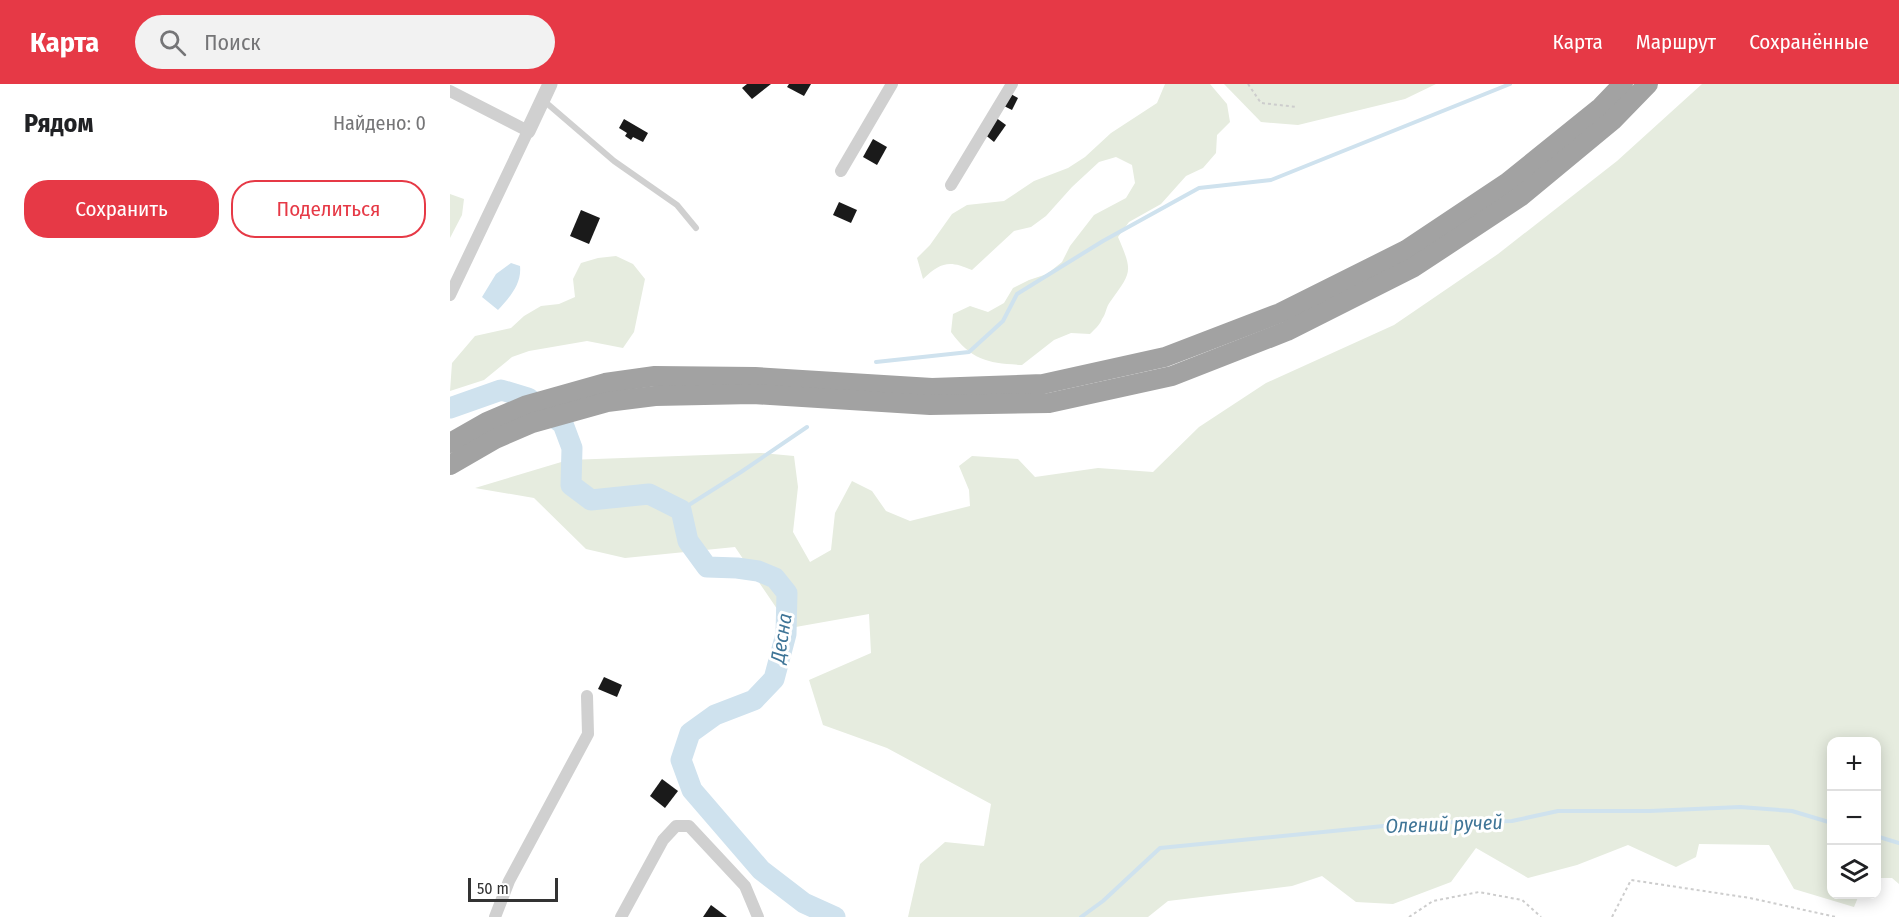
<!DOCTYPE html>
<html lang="ru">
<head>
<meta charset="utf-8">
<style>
  body { margin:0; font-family:"Fira Sans Condensed",sans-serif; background:#f2f2f2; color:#202124 }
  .controls { position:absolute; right:18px; bottom:18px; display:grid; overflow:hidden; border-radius:12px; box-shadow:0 3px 15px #0003 }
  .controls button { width:54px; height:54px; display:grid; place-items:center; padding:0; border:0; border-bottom:2px solid #e0e0e0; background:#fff; color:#202124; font:30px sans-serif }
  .scale { position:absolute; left:18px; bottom:15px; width:90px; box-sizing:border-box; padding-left:6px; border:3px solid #333; border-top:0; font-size:16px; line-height:21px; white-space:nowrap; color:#333; -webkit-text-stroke:4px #fff; paint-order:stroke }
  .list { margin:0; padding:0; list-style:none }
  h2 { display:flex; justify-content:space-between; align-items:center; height:78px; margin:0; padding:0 24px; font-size:26px }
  h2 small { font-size:20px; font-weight:400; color:#757577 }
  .actions { display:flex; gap:12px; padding:18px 24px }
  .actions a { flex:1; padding:14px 0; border:2px solid #e63946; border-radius:24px; text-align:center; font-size:21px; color:#e63946 }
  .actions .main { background:#e63946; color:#fff }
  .icon { flex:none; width:33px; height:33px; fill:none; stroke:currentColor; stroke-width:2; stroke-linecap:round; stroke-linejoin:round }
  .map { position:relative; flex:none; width:1449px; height:833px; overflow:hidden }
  header { display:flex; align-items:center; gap:36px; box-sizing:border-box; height:84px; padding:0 30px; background:#e63946; color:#fff }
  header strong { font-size:28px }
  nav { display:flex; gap:33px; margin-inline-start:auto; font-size:21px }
  .search { width:420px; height:54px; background:#f2f2f2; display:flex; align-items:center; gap:15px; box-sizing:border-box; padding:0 21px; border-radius:33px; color:#757577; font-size:22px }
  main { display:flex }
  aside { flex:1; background:#fff }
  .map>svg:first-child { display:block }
  .green { fill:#e6ecdf }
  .water { fill:#cfe2ee }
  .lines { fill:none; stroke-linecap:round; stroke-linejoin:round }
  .stream { stroke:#cfe2ee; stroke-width:4 }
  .river { stroke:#cfe2ee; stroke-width:21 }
  .building { fill:#1a1a1a }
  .path { stroke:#cdcdcd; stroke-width:2; stroke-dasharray:3 3; stroke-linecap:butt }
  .service { stroke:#d0d0d0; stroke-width:6 }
  .minor { stroke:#d0d0d0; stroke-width:12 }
  .tertiary { stroke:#d0d0d0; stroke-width:15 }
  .trunk { stroke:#a2a2a2; stroke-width:20 }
  .labels { text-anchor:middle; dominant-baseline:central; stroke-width:6; stroke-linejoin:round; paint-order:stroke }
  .water-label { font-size:20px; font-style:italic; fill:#3f7597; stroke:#fff }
</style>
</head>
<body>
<header>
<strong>Карта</strong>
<div class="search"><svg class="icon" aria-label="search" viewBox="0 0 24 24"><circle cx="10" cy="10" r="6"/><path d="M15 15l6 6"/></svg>Поиск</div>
<nav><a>Карта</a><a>Маршрут</a><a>Сохранённые</a></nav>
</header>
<main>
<aside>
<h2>Рядом<small>Найдено: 0</small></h2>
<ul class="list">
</ul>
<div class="actions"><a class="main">Сохранить</a><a>Поделиться</a></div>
</aside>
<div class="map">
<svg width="1449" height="833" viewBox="0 0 1449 833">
  <rect width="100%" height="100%" fill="#fff"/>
  <g class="green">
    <path d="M715 0H760L777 20 780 38 767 51 766 69 753 84 736 92 711 120 679 138 668 153C683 188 682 188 660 218 656 223 656 230 652 235 650 241 644 246 640 250L621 249 604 256 572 281C538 279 522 277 501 248L503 230 520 222 538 228 554 219 563 204 579 196 597 190 612 178 620 162 644 131 676 114 685 99 682 81 666 73 649 78 622 103 596 132 581 143 564 147 522 186C499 176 491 178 473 195L467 174 480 161 502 130 517 121 554 117 584 97 618 84 635 73 661 49 707 19Z"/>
    <path d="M774 0H986L955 15 848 41 811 38Z"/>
    <path d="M1252 0H1449V800L1442 794H1427L1426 658H1382V810L1409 811 1404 823 1344 805 1319 761 1249 760 1246 773 1226 783 1178 761 1127 781 1078 794 1026 764 1001 798 943 820 906 818 872 792 842 802 718 817 698 833H458L470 780 495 758 534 762 541 720 437 664 373 641 359 596 421 569 419 530 340 544 285 463 175 474 136 465 84 414 25 404 118 376 311 369 344 372 348 403 343 448 360 478 381 466 385 429 402 397 422 407 436 427 460 437 520 422 519 406 509 382 522 372 568 375 585 393 648 384 703 388 749 343 816 299 944 241 1048 170 1167 77Z"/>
    <path d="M0 110 14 115 12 131 0 154Z"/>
    <path d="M166 172 183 180 195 195 184 248 173 264 137 257 79 267 62 273 34 296 0 307 2 279 25 252 61 244 74 232 91 222 109 220 125 213 123 195 131 179 148 174Z"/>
  </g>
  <path class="water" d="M61 179 70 182C72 200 59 214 48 226L32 213 46 190Z"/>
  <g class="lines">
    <g class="stream">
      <path d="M426 278 519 268 553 237 567 210 653 157 749 104 821 96 1060 0"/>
      <path d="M231 426 291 388 357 343"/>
      <path d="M1426 752 1449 759"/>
      <path d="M631 833 653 817 710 764 964 739 1062 737 1108 727H1200L1290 723 1342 727 1382 739"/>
    </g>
    <path class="river" d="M0 324 51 306 78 314 113 340 122 364 121 401 141 416 199 410 231 426 238 457 257 483 287 484 308 487 325 494 337 509 336 550 324 595 304 616 265 631 240 649 231 676 242 706 311 786 354 819 385 833"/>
  </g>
  <g class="building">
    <path d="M297 0H321L302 15 292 4Z"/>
    <path d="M339 0H361L354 12 337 3Z"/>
    <path d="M559 9 568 14 562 26 552 21Z"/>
    <path d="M545 33 556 41 544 58 533 49Z"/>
    <path d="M174 35 198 49 193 58 183 53 181 56 175 52 177 49 169 44Z"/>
    <path d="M423 55 437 63 427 81 413 73Z"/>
    <path d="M389 118 407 126 401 139 383 131Z"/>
    <path d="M131 126 150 134 139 160 120 152Z"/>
    <path d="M154 593 172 601 167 613 148 605Z"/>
    <path d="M212 695 228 707 215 724 200 712Z"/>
    <path d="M261 821 277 833H253Z"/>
  </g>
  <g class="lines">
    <g class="path">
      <path d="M798 0 811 19 847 23"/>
      <path d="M959 833 983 817 1029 808 1072 816 1091 833"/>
      <path d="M1162 833 1181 796 1300 814 1386 833"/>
    </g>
    <path class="service" d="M93 16 164 77 227 121 246 144"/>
    <g class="minor">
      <path d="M0 7 78 47 0 211"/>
      <path d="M391 87 442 0"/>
      <path d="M501 101 562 0"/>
      <path d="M45 833 59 797 138 650 137 612"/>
      <path d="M171 833 213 756 226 742H239L295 802 308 833"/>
    </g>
    <path class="tertiary" d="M78 47 100 0"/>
    <g class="trunk">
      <path d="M0 359 37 338 77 321 155 299 205 292 305 293 482 304 593 300 715 273 830 229 956 166 1058 98 1151 23 1173 0"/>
      <path d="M0 381 45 355 82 339 157 318 205 312 303 310 480 321 599 319 722 292 837 247 964 183 1070 113 1163 36 1198 0"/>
    </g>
  </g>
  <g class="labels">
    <g class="water-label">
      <text transform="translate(331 554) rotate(-81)">Десна</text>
      <text transform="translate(994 740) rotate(-2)">Олений ручей</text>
    </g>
  </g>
</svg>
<div class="controls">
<button>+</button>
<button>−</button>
<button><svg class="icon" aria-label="layers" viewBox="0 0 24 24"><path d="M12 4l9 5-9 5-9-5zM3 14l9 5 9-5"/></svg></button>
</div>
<div class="scale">50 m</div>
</div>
</main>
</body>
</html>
